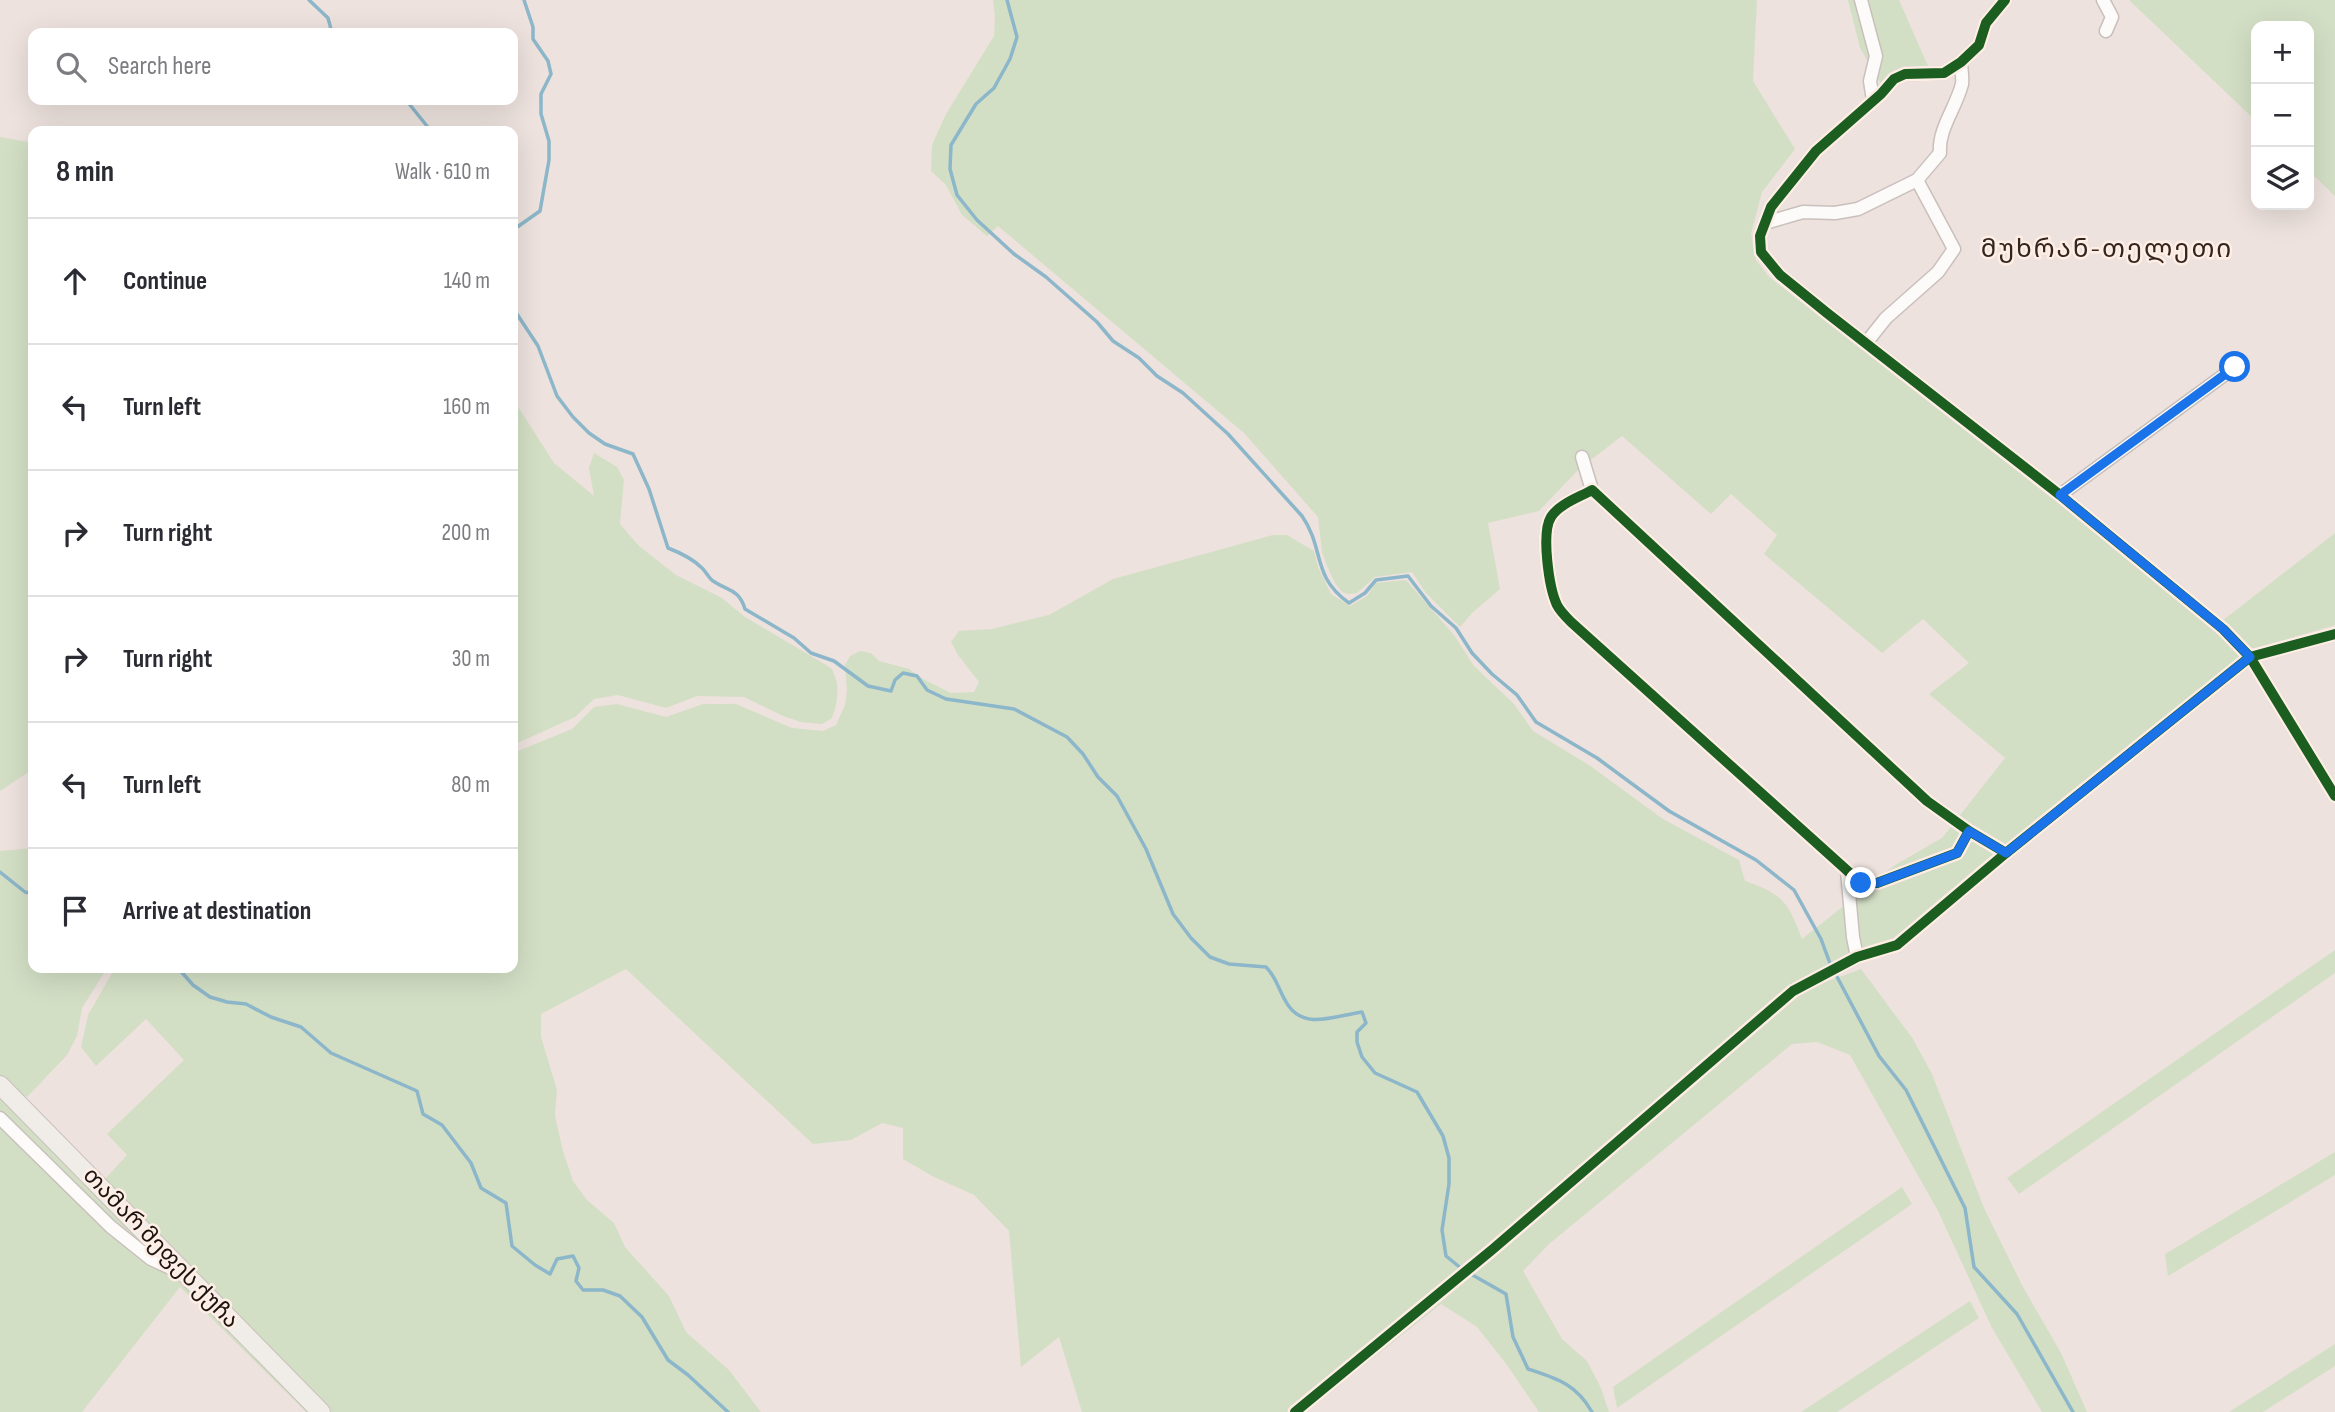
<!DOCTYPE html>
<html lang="en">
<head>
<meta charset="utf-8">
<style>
  body { margin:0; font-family:"Sofia Sans Condensed","Noto Sans Georgian",sans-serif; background:#f7f7f7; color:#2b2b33 }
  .controls { position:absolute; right:21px; top:21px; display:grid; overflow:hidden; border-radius:14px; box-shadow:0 7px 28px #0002 }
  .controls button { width:63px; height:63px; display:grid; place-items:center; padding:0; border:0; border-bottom:2px solid #e1e1e2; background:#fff; color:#2b2b33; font:35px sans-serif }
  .stop { position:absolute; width:21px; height:21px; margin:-16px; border:5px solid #1a73e8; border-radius:50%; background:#fff }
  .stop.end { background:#1a73e8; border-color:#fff; box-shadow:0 2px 7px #0008 }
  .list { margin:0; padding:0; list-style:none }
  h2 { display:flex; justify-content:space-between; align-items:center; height:91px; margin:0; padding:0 28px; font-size:30px }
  h2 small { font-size:23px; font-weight:400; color:#7c7c81 }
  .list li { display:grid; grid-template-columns:46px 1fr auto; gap:21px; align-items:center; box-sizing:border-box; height:126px; padding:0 28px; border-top:2px solid #e1e1e2 }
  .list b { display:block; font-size:26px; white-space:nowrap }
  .list em { font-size:23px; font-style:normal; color:#7c7c81 }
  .icon { flex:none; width:38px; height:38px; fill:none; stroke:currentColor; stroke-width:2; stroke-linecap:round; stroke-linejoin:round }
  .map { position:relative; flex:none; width:2335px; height:1412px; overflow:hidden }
  .search { position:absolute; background:#fff; box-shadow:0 7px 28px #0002; left:28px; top:28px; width:490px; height:77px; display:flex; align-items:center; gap:18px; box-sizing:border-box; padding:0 24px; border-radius:14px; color:#7c7c81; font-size:26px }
  .panel { position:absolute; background:#fff; box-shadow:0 7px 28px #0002; left:28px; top:126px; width:490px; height:847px; border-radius:14px }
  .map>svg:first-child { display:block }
  .green { fill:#d3dfc5 }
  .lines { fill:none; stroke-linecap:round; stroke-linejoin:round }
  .stream { stroke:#8cb6c9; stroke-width:3.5 }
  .street-casing { stroke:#c9c0bc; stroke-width:15 }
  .secondary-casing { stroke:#c9c0bc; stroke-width:20 }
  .street { stroke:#fcfbfa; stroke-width:12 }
  .secondary { stroke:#f0ede8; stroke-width:18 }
  .cycleway-casing { stroke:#ffeee6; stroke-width:15 }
  .cycleway { stroke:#1b5e20; stroke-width:10 }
  .route { stroke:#1a73e8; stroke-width:9 }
  .labels { text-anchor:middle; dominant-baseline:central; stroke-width:5; stroke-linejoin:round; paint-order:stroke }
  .street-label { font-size:23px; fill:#1b1411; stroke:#ffeee6 }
  .quarter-label { font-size:26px; letter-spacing:2px; fill:#34251d; stroke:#ffeee6 }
</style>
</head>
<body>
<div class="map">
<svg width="2335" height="1412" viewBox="0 0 2335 1412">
  <rect width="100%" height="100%" fill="#ede2dd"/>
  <g class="green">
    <path d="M993 0H1757L1753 81 1795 149 1762 192 1751 234 1756 260 1769 277 2062 506 2212 629 2241 657 1891 941 1871 947 1823 967 1826 971V982L1861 969 1913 1039 1932 1074 1984 1208 2023 1287 2061 1353 2087 1412H2042L1992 1328 1938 1211 1850 1055 1817 1042 1792 1044 1549 1244 1523 1271 1562 1339 1587 1361 1601 1388 1609 1412H1539L1507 1365 1477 1327 1441 1304 1305 1412H1082L1059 1337 1021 1367 1009 1231 974 1195 932 1176 903 1159V1128L882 1123 851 1140 813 1144 626 969 541 1014V1037L557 1090 555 1116 563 1151 573 1181 587 1200 614 1223 625 1247 669 1296 686 1332 729 1370 761 1412H306L180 1287 82 1412H0V1094L94 1191 127 1155 107 1134 184 1060 146 1019 96 1066 81 1047 88 1015 115 968H513V753L572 729 594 707 617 704 666 717 703 704H736L792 728 823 731 836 725 845 705 847 691 845 665 850 656 860 651 871 653 879 661 909 669 923 679 951 693 974 692 979 682 958 655 951 642 959 631 992 629 1049 615 1113 579 1273 535H1287L1314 551 1318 567 1331 594 1350 606 1367 596 1376 583 1406 580 1454 635 1474 666 1514 704 1533 731 1589 765 1663 819 1739 860 1745 881C1784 894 1788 903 1802 939L1895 865 1942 838 2005 758 1929 694 1969 663 1923 619 1882 653 1764 554 1777 535 1731 494 1711 514 1622 436 1579 469 1539 511 1488 523 1500 589 1472 613 1460 627 1426 593 1412 572 1375 577 1357 593 1348 594 1342 592 1335 583 1327 566 1322 552 1318 517 1244 433 998 226 987 236 962 215 946 185 931 171 932 145 946 114 994 36 995 17Z"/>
    <path d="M1848 0H1899L1931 73 1881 84 1860 48Z"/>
    <path d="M2129 0H2335V196L2309 171V26H2256V121Z"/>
    <path d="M0 137 33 143V769L0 791Z"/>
    <path d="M513 399 554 463 594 496 589 468 594 453 617 467 624 480 620 524 639 546 676 575 722 598 745 617 831 668C841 684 838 701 832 718L822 724 801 722 783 716 744 697 697 696 666 708 618 695 594 699 575 717 513 745Z"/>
    <path d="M2335 533V625L2249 650 2222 621Z"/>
    <path d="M33 848V968H107L82 1008 77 1036 67 1055 27 1097 19 1095 0 1077V851Z"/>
    <path d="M2335 950V973L2019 1194 2007 1178Z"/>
    <path d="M2335 1152V1175L2168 1276 2165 1254Z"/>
    <path d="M1902 1187 1912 1204 1617 1408 1613 1387Z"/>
    <path d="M1970 1301 1979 1318 1837 1412H1801Z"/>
    <path d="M2335 1344V1366L2263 1412H2229Z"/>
  </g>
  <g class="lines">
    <g class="stream">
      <path d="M309 0 328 18 332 33"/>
      <path d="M1007 0 1017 37 1010 59 994 88 976 104 951 145 950 169 957 195 977 220 1014 254 1046 277 1097 322 1113 341 1139 358 1157 376 1183 393 1228 434 1302 516C1325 549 1311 576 1349 603L1365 593 1376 580 1408 576 1431 606 1456 628 1472 653 1492 674 1517 695 1536 722 1597 758 1669 811 1756 860 1794 890 1821 939 1831 966"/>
      <path d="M406 100 431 131"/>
      <path d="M513 230 540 211 549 160V141L541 114V94L551 74 548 61 533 39V27L524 0"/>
      <path d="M513 308 538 346 557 396 573 417 589 433 605 444 633 454 649 489 668 548C681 553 692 558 702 568 706 572 709 578 713 581 728 591 739 589 745 609L794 638 811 653 834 661 868 686 891 691 895 680 903 673 917 676 927 690 946 699 1014 709 1067 737 1083 754 1098 777 1117 796 1146 849 1173 914 1191 938 1210 957 1229 964 1266 967C1276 977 1278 988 1285 1000 1301 1032 1334 1016 1362 1012L1366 1023 1357 1032V1042L1362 1057 1375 1073 1417 1092 1443 1136 1449 1158V1184L1442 1230 1446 1256 1462 1269"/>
      <path d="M0 872 25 892 33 894"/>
      <path d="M178 968 193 985 210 997 227 1002 246 1004 271 1017 301 1027 331 1053 417 1091 423 1114 442 1125 471 1163 481 1188 506 1203 512 1246 535 1265 550 1274 557 1259 573 1256 579 1268 576 1281 583 1290H603L620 1296 642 1317 668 1360 688 1375 728 1412"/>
      <path d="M1835 973 1879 1056 1906 1090 1965 1208 1974 1267 2017 1314 2073 1412"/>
      <path d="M1469 1273 1506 1294 1513 1337 1528 1369C1558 1379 1576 1384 1592 1412"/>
    </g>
    <defs>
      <g id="street">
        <path d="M1861 0 1876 56 1870 81 1873 100"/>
        <path d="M2005 0 1986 23 1979 45 1961 62 1944 73 1905 74 1894 79 1881 94 1816 151 1771 207 1760 236 1761 252 1780 275 1827 313 2060 495 2223 629 2250 657 2335 796"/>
        <path d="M2103 0 2112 17 2106 31"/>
        <path d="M1765 223 1803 212 1835 213 1858 209 1917 180 1940 153C1938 129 1956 108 1962 84 1963 77 1961 69 1961 62"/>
        <path d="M1866 343 1886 318 1938 272 1954 249 1917 180"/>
        <path d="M1582 457 1592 490"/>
        <path d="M2060 495 2235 367"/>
        <path d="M1969 831 1957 853 1877 883H1861L1571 622C1566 617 1560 611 1557 605 1549 588 1541 533 1551 517 1559 504 1580 497 1592 490L1927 801 1969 831 2006 853"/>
        <path d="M1847 871 1853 937 1857 957"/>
        <path d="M0 1118 111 1227 151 1259 179 1272"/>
        <path d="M1295 1412 1493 1249 1793 991 1857 957 1897 945 2006 853 2250 657 2335 634"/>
      </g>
      <path id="secondary" d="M0 1085 321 1412"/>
    </defs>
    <use href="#street" class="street-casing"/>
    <use href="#secondary" class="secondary-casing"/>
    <use href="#street" class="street"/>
    <use href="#secondary" class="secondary"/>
    <defs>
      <g id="cycleway">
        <path d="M2005 0 1986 23 1979 45 1961 62 1944 73 1905 74 1894 79 1881 94 1816 151 1771 207 1760 236 1761 252 1780 275 1827 313 2060 495 2223 629 2250 657 2335 796"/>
        <path d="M1969 831 1957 853 1877 883H1861L1571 622C1566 617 1560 611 1557 605 1549 588 1541 533 1551 517 1559 504 1580 497 1592 490L1927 801 1969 831 2006 853"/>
        <path d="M1295 1412 1493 1249 1793 991 1857 957 1897 945 2006 853 2250 657 2335 634"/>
      </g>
    </defs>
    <use href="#cycleway" class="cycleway-casing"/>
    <use href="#cycleway" class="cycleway"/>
  </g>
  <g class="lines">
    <path class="route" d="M1861 883H1877L1957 853 1969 831 2006 853 2250 657 2223 629 2060 495 2235 367"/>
  </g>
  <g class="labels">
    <g class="street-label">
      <text transform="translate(161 1248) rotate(46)">თამარ მეფეს ქუჩა</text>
    </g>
    <g class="quarter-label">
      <text x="2107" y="249">მუხრან-თელეთი</text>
    </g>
  </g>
</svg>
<div class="controls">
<button>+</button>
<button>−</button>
<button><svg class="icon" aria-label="layers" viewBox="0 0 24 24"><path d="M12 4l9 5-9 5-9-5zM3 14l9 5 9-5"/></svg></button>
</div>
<div class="stop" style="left:2235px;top:367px"></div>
<div class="stop end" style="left:1861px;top:883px"></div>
<div class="search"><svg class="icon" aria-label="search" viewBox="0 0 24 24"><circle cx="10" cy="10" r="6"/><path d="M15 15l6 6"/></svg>Search here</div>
<section class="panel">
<h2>8 min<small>Walk · 610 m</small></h2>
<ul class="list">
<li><svg class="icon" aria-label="ahead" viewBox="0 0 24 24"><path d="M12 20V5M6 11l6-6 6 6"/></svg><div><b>Continue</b></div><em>140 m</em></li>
<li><svg class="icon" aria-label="left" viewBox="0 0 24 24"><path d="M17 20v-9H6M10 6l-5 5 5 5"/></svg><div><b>Turn left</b></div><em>160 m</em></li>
<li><svg class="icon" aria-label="right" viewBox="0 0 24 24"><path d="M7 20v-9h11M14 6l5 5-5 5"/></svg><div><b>Turn right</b></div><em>200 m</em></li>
<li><svg class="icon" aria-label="right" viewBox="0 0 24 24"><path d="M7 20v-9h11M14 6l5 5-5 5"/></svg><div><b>Turn right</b></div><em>30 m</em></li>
<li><svg class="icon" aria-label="left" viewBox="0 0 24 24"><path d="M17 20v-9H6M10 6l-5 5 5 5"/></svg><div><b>Turn left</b></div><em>80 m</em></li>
<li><svg class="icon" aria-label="arrive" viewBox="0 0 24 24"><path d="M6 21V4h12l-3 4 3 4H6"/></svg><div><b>Arrive at destination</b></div></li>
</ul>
</section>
</div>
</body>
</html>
